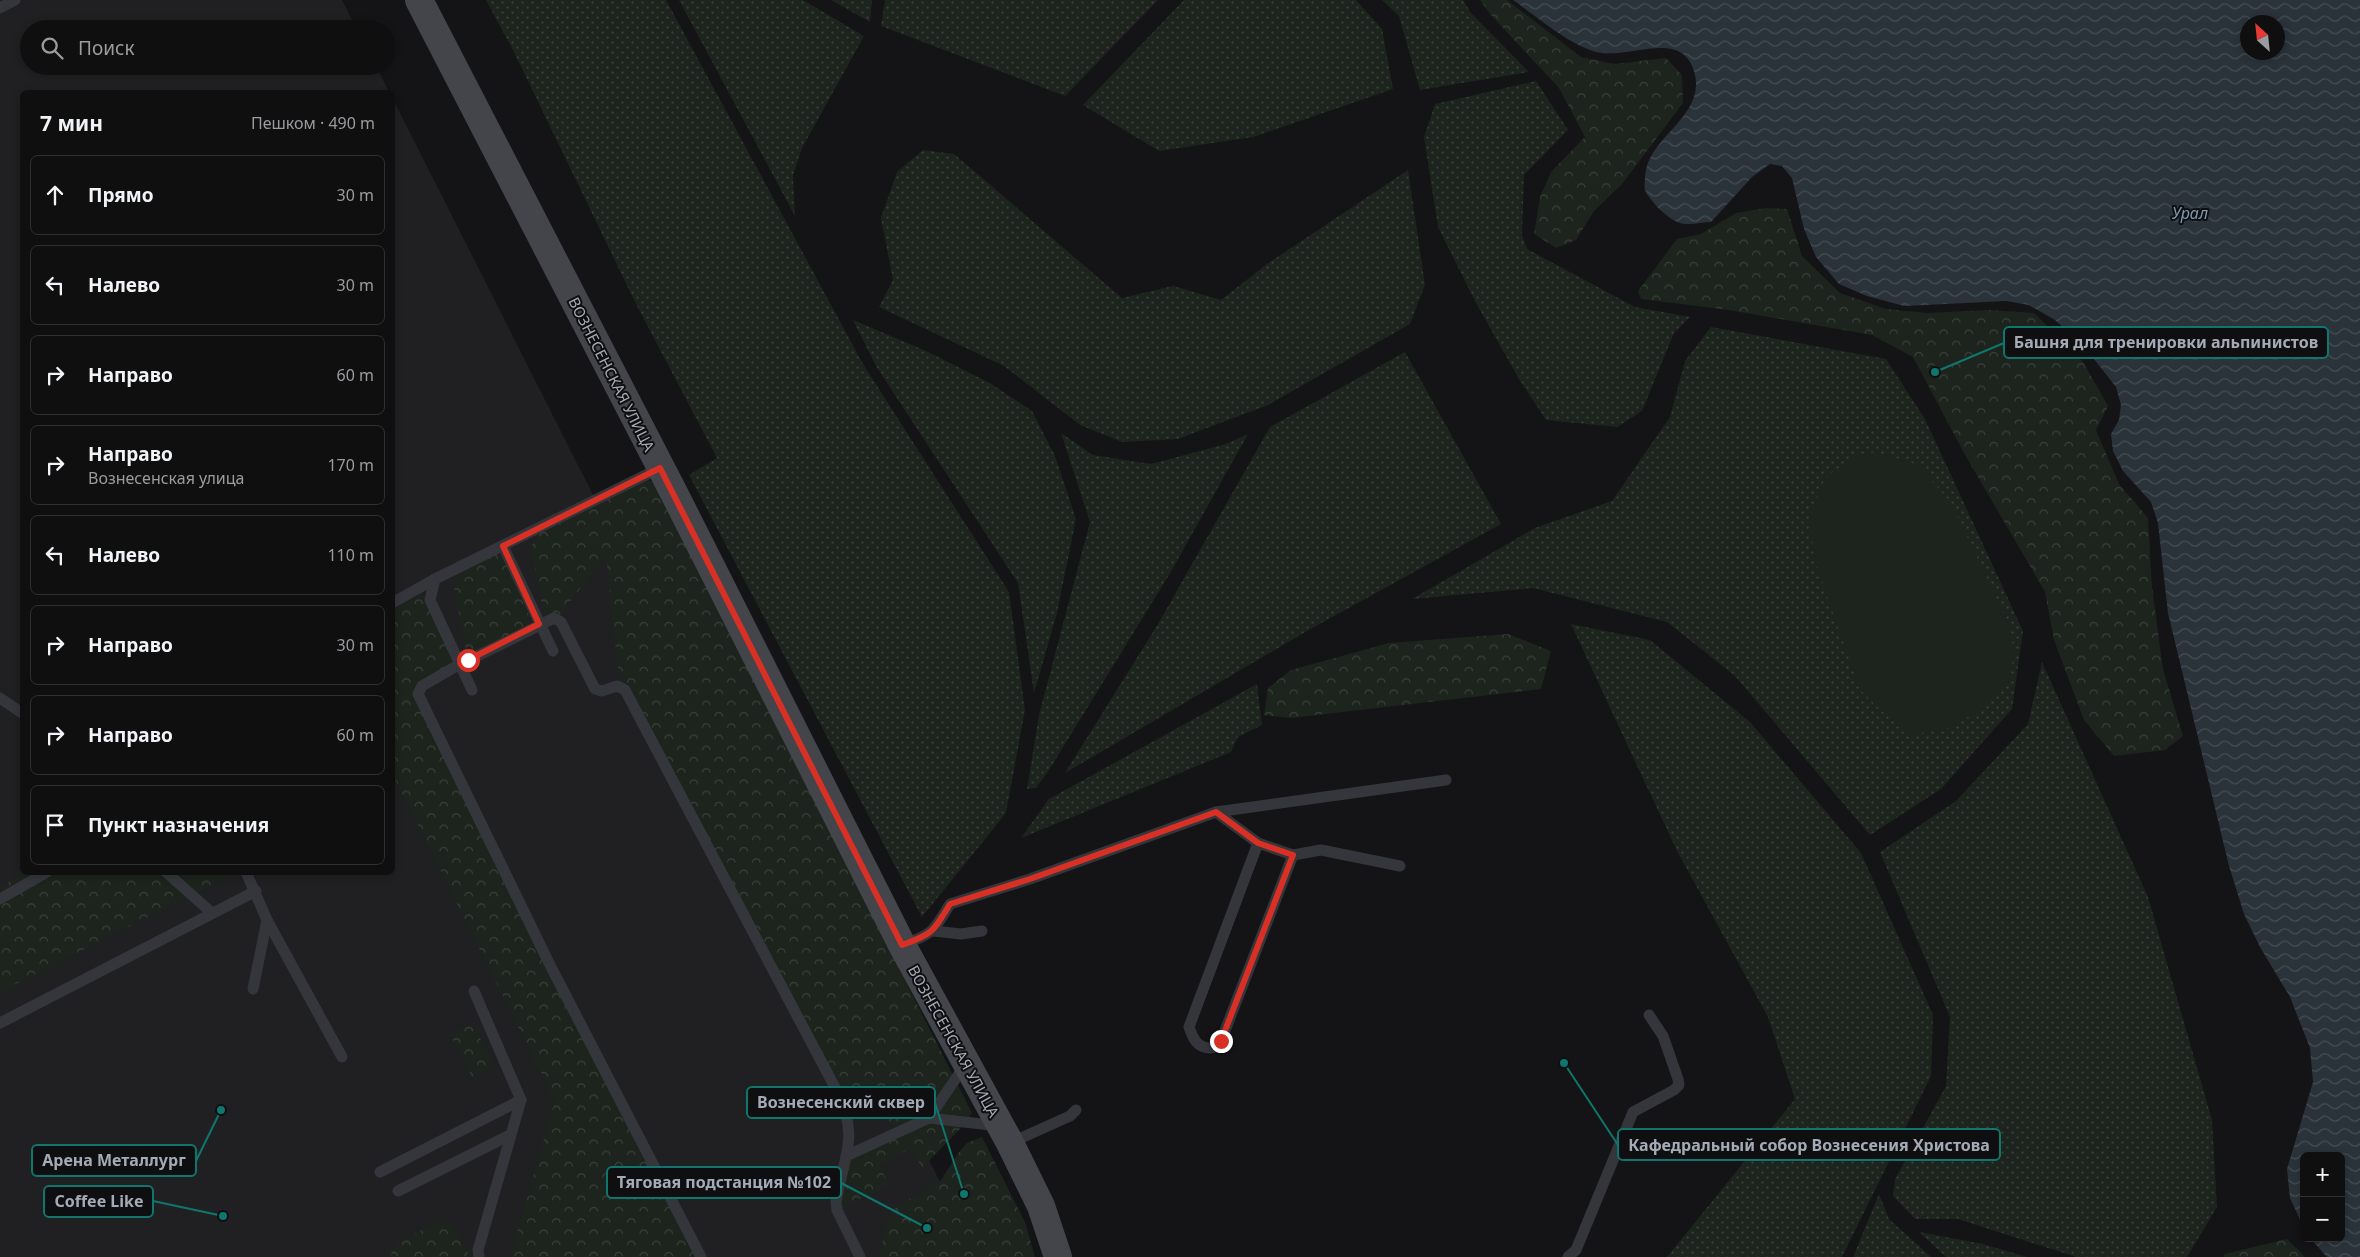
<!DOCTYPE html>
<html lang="ru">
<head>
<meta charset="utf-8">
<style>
  body { margin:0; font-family:"Noto Sans",sans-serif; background:#1d1d1e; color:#f1f3f6 }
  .controls { position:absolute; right:15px; bottom:15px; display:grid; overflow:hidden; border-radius:8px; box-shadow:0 2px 8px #0003 }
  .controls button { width:45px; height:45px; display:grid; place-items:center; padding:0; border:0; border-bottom:1px solid #2f2f30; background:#0f0f10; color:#f1f3f6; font:25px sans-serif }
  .compass { position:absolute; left:2240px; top:15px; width:45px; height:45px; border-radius:50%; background:#0f0f10; box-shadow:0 2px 8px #0003; rotate:333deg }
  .stop { position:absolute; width:15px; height:15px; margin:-11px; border:4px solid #d93025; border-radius:50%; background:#fff }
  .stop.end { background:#d93025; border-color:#fff; box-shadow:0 1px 5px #0008 }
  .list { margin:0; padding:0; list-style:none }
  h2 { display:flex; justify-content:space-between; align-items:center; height:65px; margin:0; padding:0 20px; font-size:21px }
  h2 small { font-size:16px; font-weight:400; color:#9b9c9f }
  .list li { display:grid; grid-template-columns:32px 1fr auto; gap:15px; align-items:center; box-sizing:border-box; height:80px; margin:0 10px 10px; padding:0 10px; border:1px solid #2f2f30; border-radius:8px }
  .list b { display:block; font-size:19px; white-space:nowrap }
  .list p { margin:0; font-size:16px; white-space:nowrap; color:#9b9c9f }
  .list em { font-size:16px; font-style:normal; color:#9b9c9f }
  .icon { flex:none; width:28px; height:28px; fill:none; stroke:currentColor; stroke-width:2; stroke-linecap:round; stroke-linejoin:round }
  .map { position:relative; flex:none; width:2360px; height:1257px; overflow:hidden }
  .search { position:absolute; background:#0f0f10; box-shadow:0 2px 8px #0003; left:20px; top:20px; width:375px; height:55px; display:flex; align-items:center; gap:12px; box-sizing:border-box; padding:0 18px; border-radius:28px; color:#9b9c9f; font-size:19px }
  .panel { position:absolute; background:#0f0f10; box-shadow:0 2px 8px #0003; left:20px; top:90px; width:375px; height:785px; border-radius:8px }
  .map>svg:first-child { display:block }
  .built { fill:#202023 }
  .grass { fill:url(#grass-dots) }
  .forest { fill:url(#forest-crowns) }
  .pitch { fill:#1c241d }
  .water { fill:url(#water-waves); fill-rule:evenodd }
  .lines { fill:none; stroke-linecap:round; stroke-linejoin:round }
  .service { stroke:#35363b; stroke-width:11 }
  .secondary { stroke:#43454b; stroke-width:28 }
  .route { stroke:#d93025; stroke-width:6 }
  .labels { text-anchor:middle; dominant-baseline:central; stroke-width:4; stroke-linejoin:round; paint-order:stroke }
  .street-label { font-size:15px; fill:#a5abb6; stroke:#0f0f11 }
  .water-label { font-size:16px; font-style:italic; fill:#7b9ab2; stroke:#0f0f11 }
  .leader { fill:none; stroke:#0f766e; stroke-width:2 }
  .callout-dot { fill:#0f766e; stroke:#0f0f11; stroke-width:2 }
  .callout { fill:#0f0f11; stroke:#0f766e; stroke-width:2 }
  .callout-label { font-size:16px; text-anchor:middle; font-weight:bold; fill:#a5abb6 }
</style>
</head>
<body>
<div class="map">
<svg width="2360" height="1257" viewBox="0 0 2360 1257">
  <defs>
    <pattern id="grass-dots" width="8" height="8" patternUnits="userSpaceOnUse" patternTransform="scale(1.25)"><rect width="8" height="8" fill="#1c241d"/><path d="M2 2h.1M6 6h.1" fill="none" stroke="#3a413c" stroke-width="1.8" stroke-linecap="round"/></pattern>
    <pattern id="forest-crowns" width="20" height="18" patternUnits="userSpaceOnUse" patternTransform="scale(1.25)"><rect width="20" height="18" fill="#1c241d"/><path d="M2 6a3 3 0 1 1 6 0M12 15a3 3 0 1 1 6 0" fill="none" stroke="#3a413c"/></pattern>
    <pattern id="water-waves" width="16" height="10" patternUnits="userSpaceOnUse" patternTransform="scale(1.25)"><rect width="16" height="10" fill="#2a333a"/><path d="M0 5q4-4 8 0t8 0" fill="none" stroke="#464e54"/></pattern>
  </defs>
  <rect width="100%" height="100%" fill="#141416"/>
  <path class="built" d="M0 0H342L357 29H29V66H376L389 92H22V872H392L393 99 978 1257H0Z"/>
  <g class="grass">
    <path d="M486 0H666L863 364 1009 592 1025 710 1006 813 922 917 689 475 717 458 636 304 513 50Z"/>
    <path d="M679 0H803L864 36 802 148 793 175 795 216Z"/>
    <path d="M831 0H872L870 22Z"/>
    <path d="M885 0H1158L1065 96 881 26Z"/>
    <path d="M1184 0H1356L1382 29 1393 89 1253 137 1159 151 1083 105Z"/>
    <path d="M1382 0H1463L1471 13 1529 72 1420 90 1399 16Z"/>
    <path d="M1536 81 1568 130 1524 175 1522 235 1527 249 1635 307 1690 317 1674 333 1642 411 1617 427 1546 420 1519 379 1476 303 1438 227 1424 137 1435 104Z"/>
    <path d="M923 150 954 154 1122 298 1173 286 1221 300 1267 264 1408 170 1425 285 1410 324 1268 405 1178 439 1122 442 1080 425 1004 366 879 307 893 280 881 218 897 172Z"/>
    <path d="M853 320 926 351 990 383 1032 411 1055 456 1076 519 1057 613 1034 693 1018 583 876 366Z"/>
    <path d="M1711 327 1886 359 1925 419 2023 631 2012 709 1941 789 1870 835 1735 676 1667 622 1533 588 1412 599 1535 528 1612 501 1670 417 1685 361Z"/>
    <path d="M1405 352 1501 524 1307 631 1065 773 1158 624 1270 427Z"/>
    <path d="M1061 433 1093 455 1151 464 1226 444 1248 434 1169 575 1049 770 1036 788 1027 789 1039 715 1090 522Z"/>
    <path d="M1571 624 1650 640 1750 722 1861 853 1933 1015 1931 1076 1842 1257H1667L1795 1099 1768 1017 1677 851Z"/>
    <path d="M2042 662 2148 897 2212 1120 2217 1207 2187 1257H2076L1958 1219H1915L1893 1196 1895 1179 1946 1086 1950 1017 1880 852 1956 801 2028 724Z"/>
    <path d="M1257 684 1262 725 1238 737 1231 752 1021 838 1049 799Z"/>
    <path d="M1879 1194 1889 1219 1931 1257H1853Z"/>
    <path d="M1919 1232 1983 1244 2027 1257H1946Z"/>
  </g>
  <g class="forest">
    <path d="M1480 0H1507L1581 57 1614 64 1666 58 1682 75 1683 103 1622 184 1594 211 1576 240 1556 248 1534 234 1540 197 1551 172 1585 137 1559 88 1491 15Z"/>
    <path d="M1766 208 1787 209 1802 256 1840 293 1886 309 1927 313 1988 310 2034 313 2083 362 2108 406 2096 430 2119 484 2148 518 2152 587 2163 669 2183 736 2165 750 2114 756 2084 720 2054 640 2045 592 1964 453 1913 357 1872 335 1729 310 1641 299 1638 291 1677 239 1701 234 1736 213Z"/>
    <path d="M648 480 656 483 665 505 972 1113 960 1129 922 1168 911 1148 879 1165 889 1185 837 1210 846 1156 900 1128 839 1095 620 687 606 556 557 618 545 621 531 548 539 529Z"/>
    <path d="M494 555H503L518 565 531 629 468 661 454 586 462 571Z"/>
    <path d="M420 596 433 599 443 610 453 668 418 690 701 1257H510L555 1101 393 775V610Z"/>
    <path d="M1508 634 1551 651 1541 689 1291 718 1264 715 1268 688 1291 670 1389 643Z"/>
    <path d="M232 872 233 874 0 992V887L26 873Z"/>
    <path d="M472 1023 492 1061 486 1070 472 1077 450 1035Z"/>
    <path d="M982 1137 1025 1222 1035 1257H880L884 1232 895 1208 941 1180 959 1152 967 1143Z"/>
    <path d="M441 1220 454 1228 470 1257H390L395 1244Z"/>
    <path d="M2287 1239 2305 1257H2223L2225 1254Z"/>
  </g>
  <path class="pitch" d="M1875 452 1918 465 1951 503 2010 626 2014 654 2009 680 1983 709 1946 729 1907 735 1860 690 1814 559 1810 516 1825 478 1853 457Z"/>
  <path class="water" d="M1513 0H2360V1257H2327L2310 1238H2341V1156H2304V1228L2290 1198 2287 1169 2313 1082 2310 1048 2290 997 2260 947 2244 914 2229 866 2168 613 2158 523 2151 502 2123 471 2113 451 2111 434 2119 420 2121 405 2116 387 2083 345 2055 320 2029 305 2006 301 1904 306 1867 296 1839 284 1816 257 1804 229 1792 178 1782 166 1770 164 1752 177 1711 222C1702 222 1689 226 1680 223 1673 221 1658 209 1654 203 1651 199 1646 194 1645 190 1644 187 1645 182 1645 179 1645 136 1708 118 1694 71 1681 28 1629 60 1596 52 1568 44 1537 17 1513 0ZM2248 22H2278V52H2248Z"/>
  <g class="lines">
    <g class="service">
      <path d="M0 8 15 0"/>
      <path d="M503 546 553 651"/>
      <path d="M435 579 430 600 472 690"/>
      <path d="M392 603 435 579 660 468"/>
      <path d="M0 698 22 713"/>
      <path d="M1216 812 1258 843 1293 855 1321 850 1400 866"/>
      <path d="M1258 843 1189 1027C1194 1042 1200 1051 1217 1047L1221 1041 1293 855"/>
      <path d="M166 872 212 913"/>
      <path d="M246 872 267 920 342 1057"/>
      <path d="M0 899 47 872"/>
      <path d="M934 931 961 934 982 931"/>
      <path d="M902 945C933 934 933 932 950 904L1030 879 1216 812 1446 780"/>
      <path d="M253 989 267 920"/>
      <path d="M474 991 521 1100 478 1250 479 1257"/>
      <path d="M0 1023 256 891"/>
      <path d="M929 1118 999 1126"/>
      <path d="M1010 1143 1070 1116 1076 1110"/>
      <path d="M846 1156 929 1118 965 1065"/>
      <path d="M380 1172 521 1100"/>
      <path d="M398 1191 510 1135"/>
      <path d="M701 1257 549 963 418 694 422 686 453 668 554 618 561 622 595 689 602 691 617 686 625 690 839 1095C859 1139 843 1159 836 1202L837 1210 860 1257"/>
      <path d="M1568 1257 1576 1250 1633 1112 1674 1090 1679 1085 1678 1079 1663 1036 1649 1015"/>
    </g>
    <path class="secondary" d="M419 0 674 493 902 945 1010 1143 1041 1206 1058 1257"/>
  </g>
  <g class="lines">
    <path class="route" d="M468 660 539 624 503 546 660 468 902 945C933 934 933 932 950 904L1030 879 1216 812 1258 843 1293 855 1221 1041"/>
  </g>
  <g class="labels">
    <g class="street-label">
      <text transform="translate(612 374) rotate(63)">ВОЗНЕСЕНСКАЯ УЛИЦА</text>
      <text transform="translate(954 1041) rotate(61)">ВОЗНЕСЕНСКАЯ УЛИЦА</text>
    </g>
    <g class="water-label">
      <text x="2190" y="213">Урал</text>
    </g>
  </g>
  <path class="leader" d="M1935 372L2004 343M964 1194L935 1103M1564 1063L1618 1145M221 1110L196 1161M927 1228L841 1183M223 1216L153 1201"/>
  <g class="callout-dot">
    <circle cx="1935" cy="372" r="5"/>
    <circle cx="964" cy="1194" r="5"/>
    <circle cx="1564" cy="1063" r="5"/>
    <circle cx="221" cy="1110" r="5"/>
    <circle cx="927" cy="1228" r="5"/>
    <circle cx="223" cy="1216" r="5"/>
  </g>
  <g class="callout">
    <rect x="2004" y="327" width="324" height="31" rx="5"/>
    <rect x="747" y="1087" width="188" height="31" rx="5"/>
    <rect x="1618" y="1129" width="382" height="31" rx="5"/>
    <rect x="32" y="1145" width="164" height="31" rx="5"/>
    <rect x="607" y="1167" width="234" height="31" rx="5"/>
    <rect x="44" y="1186" width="109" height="31" rx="5"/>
  </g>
  <g class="callout-label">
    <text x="2166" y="348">Башня для тренировки альпинистов</text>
    <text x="841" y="1108">Вознесенский cквер</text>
    <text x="1809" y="1151">Кафедральный собор Вознесения Христова</text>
    <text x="114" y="1166">Арена Металлург</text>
    <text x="724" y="1188">Тяговая подстанция №102</text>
    <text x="99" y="1207">Coffee Like</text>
  </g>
</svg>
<div class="controls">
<button>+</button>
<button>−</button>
</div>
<svg class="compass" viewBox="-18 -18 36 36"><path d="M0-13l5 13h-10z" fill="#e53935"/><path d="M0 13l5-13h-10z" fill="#9b9c9f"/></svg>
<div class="stop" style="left:468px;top:660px"></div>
<div class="stop end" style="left:1221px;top:1041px"></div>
<div class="search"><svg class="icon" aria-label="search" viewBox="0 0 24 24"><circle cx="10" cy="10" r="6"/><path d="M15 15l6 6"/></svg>Поиск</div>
<section class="panel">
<h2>7 мин<small>Пешком · 490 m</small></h2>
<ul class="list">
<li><svg class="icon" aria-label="ahead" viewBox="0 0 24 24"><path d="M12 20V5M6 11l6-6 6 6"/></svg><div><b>Прямо</b></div><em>30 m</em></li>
<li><svg class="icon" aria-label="left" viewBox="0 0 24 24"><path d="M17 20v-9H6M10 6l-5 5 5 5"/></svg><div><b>Налево</b></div><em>30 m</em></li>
<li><svg class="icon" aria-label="right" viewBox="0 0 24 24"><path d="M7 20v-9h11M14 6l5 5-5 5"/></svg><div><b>Направо</b></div><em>60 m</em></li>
<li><svg class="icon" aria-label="right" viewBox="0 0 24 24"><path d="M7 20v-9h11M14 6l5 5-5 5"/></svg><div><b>Направо</b><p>Вознесенская улица</p></div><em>170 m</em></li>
<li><svg class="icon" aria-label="left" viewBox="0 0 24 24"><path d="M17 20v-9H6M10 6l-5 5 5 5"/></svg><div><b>Налево</b></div><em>110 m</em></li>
<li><svg class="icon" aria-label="right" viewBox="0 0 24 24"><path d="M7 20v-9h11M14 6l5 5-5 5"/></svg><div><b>Направо</b></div><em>30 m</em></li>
<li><svg class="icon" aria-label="right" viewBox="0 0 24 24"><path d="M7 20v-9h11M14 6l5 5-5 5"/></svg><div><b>Направо</b></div><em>60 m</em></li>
<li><svg class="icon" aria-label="arrive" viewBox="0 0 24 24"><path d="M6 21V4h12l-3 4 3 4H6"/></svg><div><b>Пункт назначения</b></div></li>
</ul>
</section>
</div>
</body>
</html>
